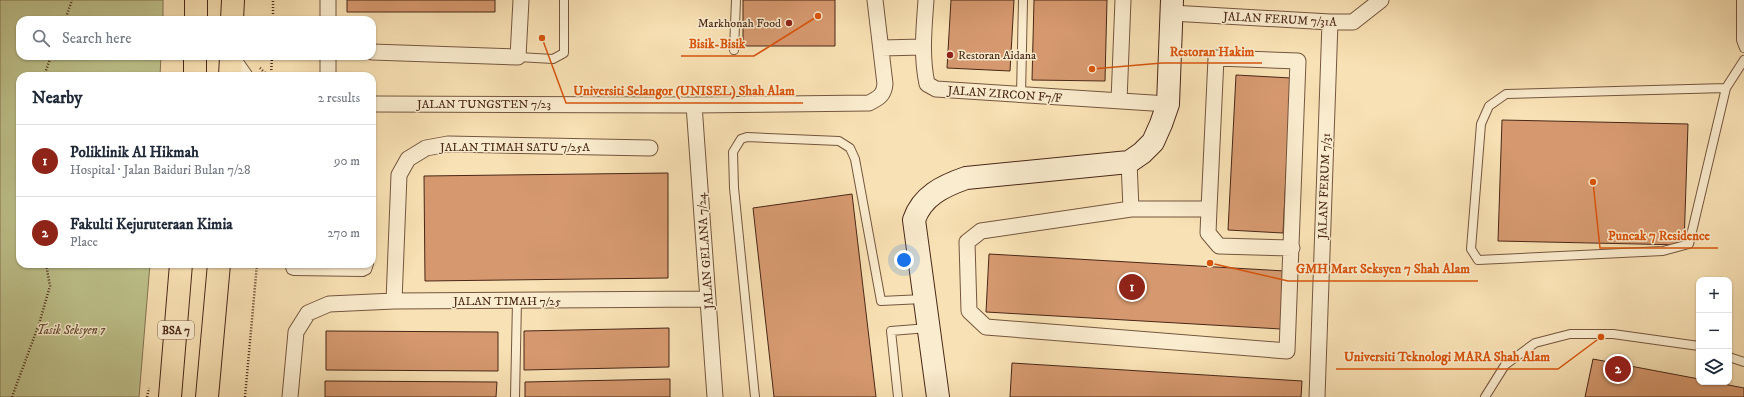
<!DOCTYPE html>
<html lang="en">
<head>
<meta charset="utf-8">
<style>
  :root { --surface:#fff; --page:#f6f6f7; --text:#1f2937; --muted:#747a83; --line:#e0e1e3; --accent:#8f2418 }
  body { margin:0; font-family:"IM FELL DW Pica",serif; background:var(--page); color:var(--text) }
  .controls { position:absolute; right:12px; bottom:12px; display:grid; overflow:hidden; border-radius:8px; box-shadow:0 1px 3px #0004 }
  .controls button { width:36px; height:36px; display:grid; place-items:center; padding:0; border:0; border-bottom:1px solid var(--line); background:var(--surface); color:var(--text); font:20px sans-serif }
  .you { position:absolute; left:904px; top:260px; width:14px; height:14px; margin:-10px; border:3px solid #fff; border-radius:50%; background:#1a73e8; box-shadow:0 0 0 6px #1a73e833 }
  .badge { display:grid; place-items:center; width:26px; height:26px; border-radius:50%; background:var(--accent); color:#fff; font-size:13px; font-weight:700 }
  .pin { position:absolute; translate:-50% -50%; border:2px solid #fff; box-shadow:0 1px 4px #0006 }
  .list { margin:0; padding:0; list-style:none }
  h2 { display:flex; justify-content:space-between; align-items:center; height:52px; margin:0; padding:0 16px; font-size:17px }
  h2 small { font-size:13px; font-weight:400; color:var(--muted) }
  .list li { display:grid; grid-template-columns:26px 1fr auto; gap:12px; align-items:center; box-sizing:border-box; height:72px; padding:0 16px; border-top:1px solid var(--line) }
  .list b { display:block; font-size:15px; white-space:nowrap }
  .list p { margin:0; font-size:13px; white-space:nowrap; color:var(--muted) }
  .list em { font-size:13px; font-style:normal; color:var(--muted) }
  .icon { flex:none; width:22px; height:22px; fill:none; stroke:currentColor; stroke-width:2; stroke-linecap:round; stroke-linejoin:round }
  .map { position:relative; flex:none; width:1744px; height:397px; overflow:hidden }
  .search { position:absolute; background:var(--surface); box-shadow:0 1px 3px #0004; left:16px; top:16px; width:360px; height:44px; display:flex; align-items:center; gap:10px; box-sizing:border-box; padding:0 14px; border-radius:12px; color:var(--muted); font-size:15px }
  .panel { position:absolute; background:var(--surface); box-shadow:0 1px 3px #0004; left:16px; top:72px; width:360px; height:196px; border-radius:12px }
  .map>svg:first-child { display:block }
  .green { fill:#bec28c; stroke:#847452 }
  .building { fill:#d6996f; stroke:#492717 }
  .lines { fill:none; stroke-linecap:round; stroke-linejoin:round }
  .lane-casing { stroke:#75563e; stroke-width:10 }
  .street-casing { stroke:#75563e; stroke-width:17 }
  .secondary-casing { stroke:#492717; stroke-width:24 }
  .primary-casing { stroke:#492717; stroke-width:24 }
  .path { stroke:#492717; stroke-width:2.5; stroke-dasharray:1 2; stroke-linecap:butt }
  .lane { stroke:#faecce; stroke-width:8 }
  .street { stroke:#faecce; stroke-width:15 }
  .secondary { stroke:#faecce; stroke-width:22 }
  .primary { stroke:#f8e1b4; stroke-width:22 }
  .poi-dot { fill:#8f2418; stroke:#faecce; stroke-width:1.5 }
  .labels { text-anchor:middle; stroke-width:3; stroke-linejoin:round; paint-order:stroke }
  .shield { fill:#faecce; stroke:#7e624e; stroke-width:1 }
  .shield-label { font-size:11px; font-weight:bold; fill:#492717 }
  .street-label { font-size:12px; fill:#492717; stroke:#faecce }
  .poi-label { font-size:12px; fill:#492717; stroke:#faecce; text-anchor:end }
  .park-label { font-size:12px; font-style:italic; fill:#664e34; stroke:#faecce }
  .leader { fill:none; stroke:#d8540d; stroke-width:1.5 }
  .callout-dot { fill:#d8540d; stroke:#faecce; stroke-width:1.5 }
  .callout-label { font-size:13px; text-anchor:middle; font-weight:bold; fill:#d8540d; stroke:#faecce; stroke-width:3; stroke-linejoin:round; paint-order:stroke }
</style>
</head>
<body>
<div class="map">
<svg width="1744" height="397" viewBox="0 0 1744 397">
  <rect width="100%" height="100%" fill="#f8e1b4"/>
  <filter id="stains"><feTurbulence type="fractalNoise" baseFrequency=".005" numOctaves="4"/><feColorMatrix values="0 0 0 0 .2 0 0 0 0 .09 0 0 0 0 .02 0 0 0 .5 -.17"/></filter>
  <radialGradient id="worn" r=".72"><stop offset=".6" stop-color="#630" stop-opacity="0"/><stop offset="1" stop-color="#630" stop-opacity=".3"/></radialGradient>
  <path class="green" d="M 0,0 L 163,0 L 163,20 L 20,20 L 20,56 L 161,56 L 160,76 L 20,76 L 20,264 L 150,264 L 139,397 L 0,397 Z"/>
  <path class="building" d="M 347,0 L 495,0 L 495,12 L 347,12 Z
    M 743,0 L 835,0 L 835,46 L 743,46 Z
    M 951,0 L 1014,0 L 1010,71 L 947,68 Z
    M 1034,0 L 1107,0 L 1105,81 L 1032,80 Z
    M 1236,75 L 1291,78 L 1283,233 L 1228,230 Z
    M 1502,120 L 1688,124 L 1684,245 L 1498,241 Z
    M 668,173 L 668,278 L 425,281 L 424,176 Z
    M 852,194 L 876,397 L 774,397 L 753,208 Z
    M 989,254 L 1285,271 L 1281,329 L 986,312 Z
    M 302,264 L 357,264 L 357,265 L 302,266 Z
    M 669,328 L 669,367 L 524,370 L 524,331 Z
    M 326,331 L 498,332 L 498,371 L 326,370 Z
    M 1593,359 L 1699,379 L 1699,382 L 1713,382 L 1744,388 L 1744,397 L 1585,397 Z
    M 1012,363 L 1302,381 L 1301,397 L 1010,397 Z
    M 670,379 L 670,397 L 525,397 L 525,382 Z
    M 325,381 L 497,382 L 496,397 L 325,397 Z"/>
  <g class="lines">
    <defs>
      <path id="lane" d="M 1741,0 L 1741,40 L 1744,48
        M 734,50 L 736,0
        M 518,57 L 553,59 L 564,53 L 564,0
        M 1726,88 L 1506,94 L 1489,106 L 1481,124 L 1471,249 L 1478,260 L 1663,251 L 1689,244 L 1726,88 L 1744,60
        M 1021,95 L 1023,0
        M 289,264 L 291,270 L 294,271 L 363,272 L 367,270 L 369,264
        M 1729,357 L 1744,362
        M 515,397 L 517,301
        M 755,397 L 734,188 L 733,152 L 741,139 L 747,137 L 839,141 L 850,148 L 855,159 L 881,301 L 923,299
        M 898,397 L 891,331 L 928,328
        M 1485,397 L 1505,365 L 1535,343 L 1570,334 L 1613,334 L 1699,346"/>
      <path id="street" d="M 926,0 C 924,28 921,56 927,84 L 936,89 L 1168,104
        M 1171,13 L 1330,22 L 1353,22 L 1381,0
        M 328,20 L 328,0
        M 881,48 L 923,47
        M 372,52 L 518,57 L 521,0
        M 231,56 L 245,76
        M 328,56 L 328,76
        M 1119,101 L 1123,0
        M 372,104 L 694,105 L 869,103 C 879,98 884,95 885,84 L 875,0
        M 694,105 L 715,397
        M 1129,162 L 1131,209
        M 1209,209 L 1131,209 L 981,231 L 967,242 L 969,311 L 986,327 L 1287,351 L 1298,61 L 1216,58 L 1209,209 L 1208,233 L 1219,246 L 1292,248
        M 394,301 L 399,175 L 408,159 L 426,148 L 448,144 L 650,148
        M 290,397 L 296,332 L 308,313 L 329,304 L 394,301 L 708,299
        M 1317,397 L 1330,22"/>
      <path id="secondary" d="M 938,397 L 914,220 C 922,196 943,186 966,178 L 1129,162 L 1142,153 L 1153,142 L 1161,124 L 1168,104 L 1172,0"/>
      <path id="primary" d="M 196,20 L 196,0
        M 232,20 L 233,0
        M 195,76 L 195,56
        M 230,76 L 231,56
        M 170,397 L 181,264
        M 207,397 L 219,264"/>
    </defs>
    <use href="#lane" class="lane-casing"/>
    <use href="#street" class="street-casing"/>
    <use href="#secondary" class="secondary-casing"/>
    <use href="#primary" class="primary-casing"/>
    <path class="path" d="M 65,20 L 72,0
      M 273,20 L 273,0
      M 260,68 L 268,76
      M 44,76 L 51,56
      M 271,76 L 272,56
      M 12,397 L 39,324 L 50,286 L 46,264
      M 147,397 L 149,388
      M 245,397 L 257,264"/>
    <use href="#lane" class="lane"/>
    <use href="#street" class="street"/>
    <use href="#secondary" class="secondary"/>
    <use href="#primary" class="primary"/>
  </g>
  <g class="poi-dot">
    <circle cx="789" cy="23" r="4"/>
    <circle cx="950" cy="55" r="4"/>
  </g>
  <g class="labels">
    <rect class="shield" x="158" y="321" width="36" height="18" rx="3"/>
    <g class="shield-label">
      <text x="176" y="334">BSA 7</text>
    </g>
    <g class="street-label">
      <text transform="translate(1280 19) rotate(3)" y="4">JALAN FERUM 7/31A</text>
      <text transform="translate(1005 94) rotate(4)" y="4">JALAN ZIRCON F7/F</text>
      <text x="484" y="108">JALAN TUNGSTEN 7/23</text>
      <text x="515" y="151">JALAN TIMAH SATU 7/25A</text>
      <text transform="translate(1324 186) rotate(-88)" y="4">JALAN FERUM 7/31</text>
      <text transform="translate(705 251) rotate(-94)" y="4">JALAN GELANA 7/24</text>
      <text x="507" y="305">JALAN TIMAH 7/25</text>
    </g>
    <g class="poi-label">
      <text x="781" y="27">Markhonah Food</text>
      <text x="958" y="59" text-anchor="start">Restoran Aidana</text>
    </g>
    <g class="park-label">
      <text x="71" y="334">Tasik Seksyen 7</text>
    </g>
  </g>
  <path class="leader" d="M818 16L754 56H681M1092 69L1162 63H1262M542 38L566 103H803M1593 182L1600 248H1718M1210 263L1288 281H1478M1601 337L1558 369H1336"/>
  <g class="callout-dot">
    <circle cx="818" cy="16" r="4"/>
    <circle cx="1092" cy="69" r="4"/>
    <circle cx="542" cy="38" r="4"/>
    <circle cx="1593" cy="182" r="4"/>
    <circle cx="1210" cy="263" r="4"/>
    <circle cx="1601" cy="337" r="4"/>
  </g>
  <g class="callout-label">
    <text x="717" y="48">Bisik-Bisik</text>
    <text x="1212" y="56">Restoran Hakim</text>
    <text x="684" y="95">Universiti Selangor (UNISEL) Shah Alam</text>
    <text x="1659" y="240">Puncak 7 Residence</text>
    <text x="1383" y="273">GMH Mart Seksyen 7 Shah Alam</text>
    <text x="1447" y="361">Universiti Teknologi MARA Shah Alam</text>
  </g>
  <rect width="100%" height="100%" filter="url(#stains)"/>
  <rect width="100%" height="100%" fill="url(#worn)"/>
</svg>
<div class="controls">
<button>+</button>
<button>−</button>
<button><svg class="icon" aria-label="layers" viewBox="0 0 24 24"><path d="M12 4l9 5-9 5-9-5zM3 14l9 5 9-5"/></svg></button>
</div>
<div class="you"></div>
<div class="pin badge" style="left:1132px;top:287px">1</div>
<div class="pin badge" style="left:1618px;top:369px">2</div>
<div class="search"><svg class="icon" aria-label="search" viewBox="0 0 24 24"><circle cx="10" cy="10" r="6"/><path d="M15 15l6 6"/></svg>Search here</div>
<section class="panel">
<h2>Nearby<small>2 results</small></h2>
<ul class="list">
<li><span class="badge">1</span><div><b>Poliklinik Al Hikmah</b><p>Hospital · Jalan Baiduri Bulan 7/28</p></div><em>90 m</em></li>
<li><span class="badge">2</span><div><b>Fakulti Kejuruteraan Kimia</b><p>Place</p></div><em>270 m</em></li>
</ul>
</section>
</div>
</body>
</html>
